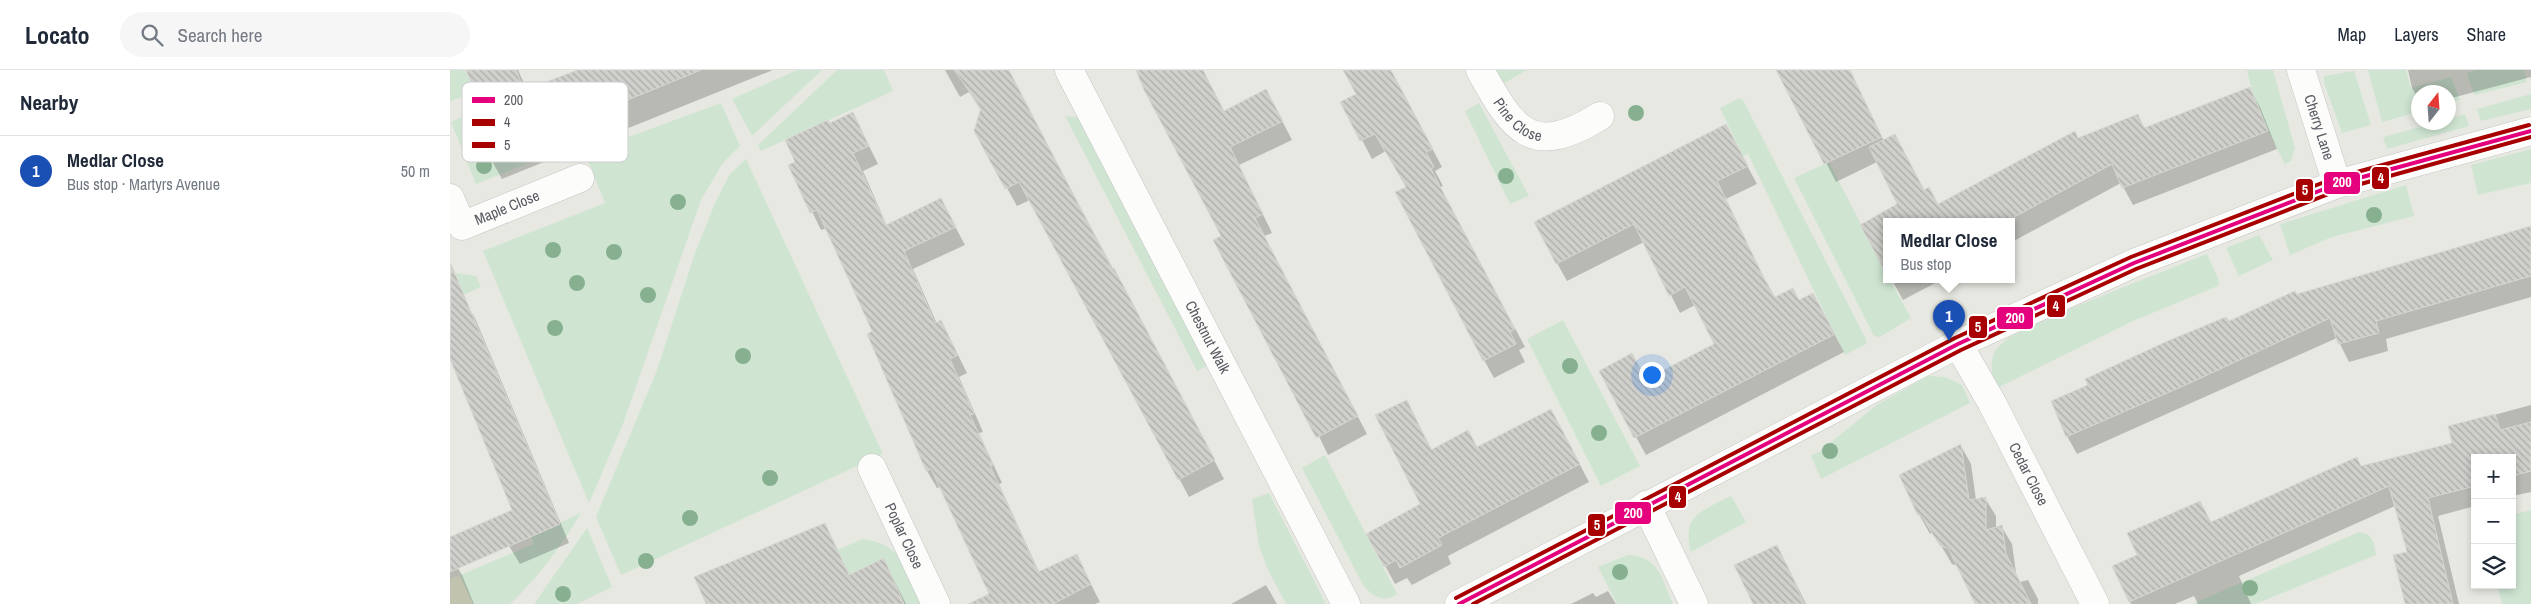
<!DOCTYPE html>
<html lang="en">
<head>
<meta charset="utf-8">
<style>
  :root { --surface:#fff; --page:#f6f6f7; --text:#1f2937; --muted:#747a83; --line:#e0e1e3; --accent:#b45309 }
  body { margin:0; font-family:"Archivo Narrow",sans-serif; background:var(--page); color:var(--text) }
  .controls { position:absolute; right:15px; bottom:15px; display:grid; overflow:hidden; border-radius:0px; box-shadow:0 2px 8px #0003 }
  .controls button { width:45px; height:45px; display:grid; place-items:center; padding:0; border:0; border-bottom:1px solid var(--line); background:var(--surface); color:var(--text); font:25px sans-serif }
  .compass { position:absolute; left:1961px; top:15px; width:45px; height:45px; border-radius:50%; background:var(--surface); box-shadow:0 2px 8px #0003; rotate:17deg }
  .you { position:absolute; left:1201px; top:304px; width:18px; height:18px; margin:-12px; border:4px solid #fff; border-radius:50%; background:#1a73e8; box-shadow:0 0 0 8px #1a73e833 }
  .badge { display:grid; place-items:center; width:32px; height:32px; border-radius:50%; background:var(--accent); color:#fff; font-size:16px; font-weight:700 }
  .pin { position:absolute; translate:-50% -41px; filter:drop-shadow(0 1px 2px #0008) }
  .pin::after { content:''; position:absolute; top:26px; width:18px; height:15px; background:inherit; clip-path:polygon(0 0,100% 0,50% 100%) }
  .popup { position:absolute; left:1433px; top:148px; width:132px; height:65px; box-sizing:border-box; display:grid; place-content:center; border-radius:0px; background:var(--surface); filter:drop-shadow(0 1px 4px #0005); font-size:16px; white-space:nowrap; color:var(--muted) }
  .popup b { font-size:19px; color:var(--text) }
  .popup::after { content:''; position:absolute; left:50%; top:100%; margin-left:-10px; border:10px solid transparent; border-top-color:var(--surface) }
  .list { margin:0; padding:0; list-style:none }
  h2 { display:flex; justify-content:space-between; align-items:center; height:65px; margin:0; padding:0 20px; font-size:21px }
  h2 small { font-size:16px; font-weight:400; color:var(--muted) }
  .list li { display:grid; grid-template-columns:32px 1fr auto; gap:15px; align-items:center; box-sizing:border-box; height:70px; padding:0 20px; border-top:1px solid var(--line) }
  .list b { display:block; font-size:19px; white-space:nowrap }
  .list p { margin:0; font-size:16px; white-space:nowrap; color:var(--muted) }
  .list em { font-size:16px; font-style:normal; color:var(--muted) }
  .icon { flex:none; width:28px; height:28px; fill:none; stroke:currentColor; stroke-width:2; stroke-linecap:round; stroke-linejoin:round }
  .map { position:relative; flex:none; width:2081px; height:534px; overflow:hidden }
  header { display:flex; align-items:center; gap:30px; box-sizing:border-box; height:70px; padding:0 25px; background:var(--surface); border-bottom:1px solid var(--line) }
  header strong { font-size:24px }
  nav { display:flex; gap:28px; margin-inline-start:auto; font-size:18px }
  .search { width:350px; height:45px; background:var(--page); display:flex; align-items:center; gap:12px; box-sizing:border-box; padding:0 18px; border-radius:28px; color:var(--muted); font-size:19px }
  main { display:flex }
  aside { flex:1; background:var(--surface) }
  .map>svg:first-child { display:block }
  .commercial { fill:#f3f4da }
  .green { fill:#cfe5d2 }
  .shadow { fill:#0003 }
  .building { fill:url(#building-back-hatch); stroke:#d8d8d2 }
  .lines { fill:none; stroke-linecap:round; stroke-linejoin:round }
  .minor-casing { stroke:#c4c4c4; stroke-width:29 }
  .minor { stroke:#fcfcfb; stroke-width:28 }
  .bus-1-casing { stroke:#fff; stroke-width:8 }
  .bus-2-casing { stroke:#fff; stroke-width:8 }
  .bus-3-casing { stroke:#fff; stroke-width:8 }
  .bus-1 { stroke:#e5007d; stroke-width:4 }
  .bus-2 { stroke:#a80000; stroke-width:4 }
  .bus-3 { stroke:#a80000; stroke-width:4 }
  .tree { fill:#86b090 }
  .labels { text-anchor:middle; stroke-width:5; stroke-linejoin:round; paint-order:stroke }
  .street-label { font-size:15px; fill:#585a61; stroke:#fff }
  .key { fill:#fff; stroke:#cdced0; stroke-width:1 }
  .key-label { font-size:14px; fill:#585a61 }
  .line-badge { stroke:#fff; stroke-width:2 }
  .badge-label { font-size:14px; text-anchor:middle; font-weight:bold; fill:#fff }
</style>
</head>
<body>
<header>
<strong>Locato</strong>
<div class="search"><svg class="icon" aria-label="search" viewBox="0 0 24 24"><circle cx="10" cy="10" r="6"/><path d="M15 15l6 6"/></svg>Search here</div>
<nav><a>Map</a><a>Layers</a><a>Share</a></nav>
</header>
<main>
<aside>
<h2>Nearby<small></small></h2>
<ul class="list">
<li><span class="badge" style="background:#1a4fb4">1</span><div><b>Medlar Close</b><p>Bus stop · Martyrs Avenue</p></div><em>50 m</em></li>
</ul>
</aside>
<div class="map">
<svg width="2081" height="534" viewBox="0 0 2081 534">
  <defs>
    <pattern id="building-back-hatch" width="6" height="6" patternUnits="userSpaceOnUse" patternTransform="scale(1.25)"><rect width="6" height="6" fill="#cfcfcb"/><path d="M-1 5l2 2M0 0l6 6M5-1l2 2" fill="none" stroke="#ababa8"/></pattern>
  </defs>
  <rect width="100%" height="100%" fill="#e8e8e2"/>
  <path class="commercial" d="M 10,505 L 23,534 L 0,534 L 0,509 Z"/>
  <path class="green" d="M 0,0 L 15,0 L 25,23 L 0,31 Z
    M 347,0 L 372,0 L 302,66 L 282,29 Z
    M 387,0 L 434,0 L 443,21 L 311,81 L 308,75 Z
    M 1045,0 L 1077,0 L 1053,14 Z
    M 1797,0 L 1823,0 L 1845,78 L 1841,91 L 1835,94 C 1819,64 1803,33 1797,0 Z
    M 1918,0 L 1956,0 L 1961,18 L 2001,7 L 2010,30 L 1999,33 L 1998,22 L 1968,22 L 1968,42 L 1932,52 Z
    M 2027,0 L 2074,0 L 2077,12 L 2024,25 L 2017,3 Z
    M 1904,1 L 1921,55 L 1892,63 L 1874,13 L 1874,6 Z
    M 2081,24 L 2081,39 L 2031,51 L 2027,39 Z
    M 1289,28 L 1293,30 L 1416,269 L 1416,274 L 1395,285 L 1298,84 L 1293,86 L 1270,38 Z
    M 271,33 L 290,76 L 273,93 L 251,130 L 173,354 L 139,433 L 33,181 L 155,133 L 135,83 Z
    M 1029,33 L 1079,126 L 1060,134 L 1015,41 Z
    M 151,42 L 159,61 L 26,114 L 1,52 L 20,43 L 38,87 Z
    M 2015,44 L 2019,56 L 1937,79 L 1933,67 L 1985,53 L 1998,52 L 1999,49 Z
    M 615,46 L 629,47 L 757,296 L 747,301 Z
    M 2081,79 L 2081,113 L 2028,125 L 2021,95 Z
    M 296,89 L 433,384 L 171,505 L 146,447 L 207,300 L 245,183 L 265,133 L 280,104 Z
    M 1379,92 L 1436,203 L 1436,210 L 1440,210 L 1461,248 L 1430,267 L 1424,266 L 1344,108 Z
    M 1956,115 L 1964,146 L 1882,167 L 1840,185 L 1830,154 Z
    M 1809,165 L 1823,190 L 1789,206 L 1776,178 Z
    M 1757,184 L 1769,211 L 1768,216 L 1683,251 L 1547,318 C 1541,305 1538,286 1550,275 C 1560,264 1586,254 1600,248 C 1652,225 1704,205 1757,184 Z
    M 4,203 L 26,206 L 31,217 L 0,231 L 0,205 Z
    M 1113,250 L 1190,396 L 1151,416 L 1077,269 Z
    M 1478,306 L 1495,307 L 1512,315 L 1520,333 L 1371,409 L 1361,386 L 1370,381 L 1428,334 Z
    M 875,385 L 947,524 C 934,534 922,526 913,515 L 852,398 Z
    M 819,423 L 876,534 L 836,534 L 818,500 L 809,476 L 802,429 Z
    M 1281,426 L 1296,452 L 1241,482 C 1231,445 1252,441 1281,426 Z
    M 2081,440 L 2081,534 L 2052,534 L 2047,515 L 2062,515 L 2062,445 Z
    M 131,443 C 111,476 89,507 60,534 L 23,534 L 10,505 L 84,474 L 81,466 Z
    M 137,458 L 162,517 L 127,534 L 84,534 Z
    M 1909,462 C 1923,464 1924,472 1926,485 L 1805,534 L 1742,534 Z
    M 413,469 C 454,475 457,500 472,534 L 454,534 L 434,488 L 399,505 L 387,480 Z
    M 1178,485 C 1209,486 1212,509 1223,534 L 1167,534 L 1148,497 Z"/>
  <path class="shadow" d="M 17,0 L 68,0 L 77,20 L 127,0 L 323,0 L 52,109 L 39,86 L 33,39 Z
    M 495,0 L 558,0 L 774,409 L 739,427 L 580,130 L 567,136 L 525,61 L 531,40 L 519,22 L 510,27 Z
    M 687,0 L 753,0 L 774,42 L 826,39 L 842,70 L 789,95 L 822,163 L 814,166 L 917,364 L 878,385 L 773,167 Z
    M 894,0 L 941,0 L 992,97 L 985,101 L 993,116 L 990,117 L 1075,277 L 1069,280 L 1075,292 L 1044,308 L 1034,290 L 958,118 L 936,81 L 922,89 L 892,32 L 907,25 Z
    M 1329,0 L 1397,0 L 1434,71 L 1455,84 L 1475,121 L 1488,135 L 1628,69 L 1688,46 L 1695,59 L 1800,19 L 1810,37 L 1827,79 L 1683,135 L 1671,113 L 1562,172 L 1562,152 L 1436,152 L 1436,200 L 1411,155 L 1449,135 L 1427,92 L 1386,112 Z
    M 1958,0 L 2081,0 L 2081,7 L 1998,29 L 1998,22 L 1968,22 L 1968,28 L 1962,18 Z
    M 403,44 L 428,94 L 413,101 L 437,156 L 491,130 L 515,175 L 463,199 L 487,254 L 491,251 L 517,303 L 509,307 L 533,362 L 529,363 L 552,413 L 549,414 L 589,502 L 626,485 L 650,532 L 645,534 L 547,534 L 491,417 L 487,418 L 477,401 L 418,265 L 424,262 L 377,158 L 371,160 L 340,96 L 346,92 L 380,55 Z
    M 1285,73 L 1307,114 L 1276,129 L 1322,224 L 1325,229 L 1349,231 L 1363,224 L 1394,282 L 1196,385 L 1150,302 L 1196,311 L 1266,275 L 1245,235 L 1230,243 L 1194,172 L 1117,211 L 1107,193 Z
    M 2081,158 L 2081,227 L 1936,269 L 1938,281 L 1899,292 L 1887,268 L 1627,384 L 1617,366 L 1778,253 L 1846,225 Z
    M 1442,210 L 1491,210 L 1453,230 Z
    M 14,230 L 25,248 L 119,473 L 70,494 L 59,476 L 64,441 L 0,288 L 0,235 Z
    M 957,332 L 982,380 L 1027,378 L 1111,358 L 1139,412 L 998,486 L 1001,494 L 962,515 L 957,508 L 945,514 L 918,464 L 972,435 Z
    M 2081,335 L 2081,422 L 2062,426 L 2062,388 L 2025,388 L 2025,436 L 1988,446 L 2009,534 L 1956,534 L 1958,483 L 1945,436 L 1789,506 L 1801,534 L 1748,534 L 1744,526 L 1725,534 L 1681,534 L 1664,497 L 1762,453 L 1911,397 L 2004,373 L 1999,357 Z
    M 1511,376 L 1521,394 L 1526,430 L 1535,428 L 1546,446 L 1546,458 L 1551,456 L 1562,474 L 1566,503 L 1570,512 L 1578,510 L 1588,529 L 1588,534 L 1527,534 L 1508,496 L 1502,494 L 1483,462 L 1480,464 L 1470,446 L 1451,406 Z
    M 374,455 L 400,506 L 434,490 L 456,534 L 257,534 Z
    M 1327,476 L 1337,495 L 1356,534 L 1304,534 Z
    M 0,485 L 12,505 L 24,534 L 0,534 Z
    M 816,515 L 827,534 L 781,534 Z
    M 1158,521 L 1166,534 L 1121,534 L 1143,523 L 1146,527 Z"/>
  <path class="building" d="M 16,0 L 66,0 L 74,20 L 128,0 L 251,0 L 38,87 L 20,43 L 31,38 Z
    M 504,0 L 559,0 L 662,199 L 664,198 L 765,390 L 728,410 L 569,112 L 555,119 L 524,61 L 531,38 Z
    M 686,0 L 753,0 L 774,41 L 816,19 L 833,51 L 780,77 L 813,144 L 805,148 L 908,346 L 866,368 L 763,170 L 771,166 L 694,20 Z
    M 893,0 L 941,0 L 983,79 L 976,82 L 984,97 L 981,99 L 1065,259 L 1060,262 L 1066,274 L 1033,291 L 945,122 L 956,117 L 925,64 L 910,71 L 890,32 L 906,24 Z
    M 1326,0 L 1400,0 L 1432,67 L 1374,94 Z
    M 1800,17 L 1818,61 L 1672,118 L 1662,94 L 1555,152 L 1436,152 L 1436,203 L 1410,155 L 1447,134 L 1419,77 L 1445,64 L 1474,120 L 1479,117 L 1488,134 L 1625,61 L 1628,68 L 1688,44 L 1694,58 Z
    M 403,42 L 419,76 L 403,83 L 436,155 L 491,128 L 506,157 L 454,181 L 485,253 L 491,250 L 508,285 L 500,289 L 524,344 L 520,345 L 543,395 L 540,396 L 588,502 L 627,484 L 641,514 L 603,534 L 518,534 L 539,524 L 481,399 L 476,401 L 417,264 L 422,261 L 367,140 L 360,143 L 338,95 L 345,92 L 335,70 L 378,50 L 380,53 Z
    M 1276,54 L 1298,96 L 1267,111 L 1314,208 L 1325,227 L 1343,218 L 1349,230 L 1363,223 L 1385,264 L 1184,368 L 1149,301 L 1182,283 L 1196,309 L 1264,274 L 1235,217 L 1219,226 L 1184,154 L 1106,194 L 1084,152 Z
    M 2081,156 L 2081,206 L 1926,251 L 1929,263 L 1888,274 L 1880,248 L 1740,313 L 1616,367 L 1601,331 L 1638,315 L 1635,309 L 1720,270 L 1776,247 L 1779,251 L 1845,221 L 1847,224 Z
    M 1,194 L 110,454 L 0,502 L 0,467 L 62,440 L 0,289 Z
    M 957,330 L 981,380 L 1018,360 L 1027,377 L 1101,339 L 1130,394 L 988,468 L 992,475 L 950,498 L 946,490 L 934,497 L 916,464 L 970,434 L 925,345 Z
    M 2045,344 L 2050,360 L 2081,352 L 2081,401 L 2062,406 L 2062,388 L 2025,388 L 2025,416 L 1978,428 L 2003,534 L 1955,534 L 1943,485 L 1957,482 L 1939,416 L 1679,532 L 1662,496 L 1687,485 L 1677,463 L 1750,431 L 1761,452 L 1907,387 L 1911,396 L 2002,373 L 1998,356 Z
    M 1511,374 L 1519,430 L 1536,427 L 1536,460 L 1552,455 L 1556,484 L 1581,534 L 1525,534 L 1498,478 L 1490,476 L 1471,445 L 1468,446 L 1449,405 Z
    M 375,453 L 399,505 L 434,488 L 454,534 L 256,534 L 244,507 Z
    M 1327,475 L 1343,508 L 1354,534 L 1303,534 L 1284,495 Z"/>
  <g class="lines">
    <defs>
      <g id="minor">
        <path id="s1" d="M 619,0 L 896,534"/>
        <path id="s2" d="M 1030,0 C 1063,60 1081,89 1150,46"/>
        <path id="s3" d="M 1851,0 L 1887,114"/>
        <path id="s4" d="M 0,128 L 12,156 L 130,108"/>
        <path id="s5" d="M 1508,274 L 1542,333 L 1645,534"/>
        <path id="s6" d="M 422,398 L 486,534"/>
        <path d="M 1196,435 L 1244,534"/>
        <path d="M 1009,534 L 1508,274 L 1684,193 L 1887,114 L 2081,61"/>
      </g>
    </defs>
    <use href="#minor" class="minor-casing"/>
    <use href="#minor" class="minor"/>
    <defs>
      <path id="bus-1" d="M 1009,534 L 1508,274 L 1684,193 L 1887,114 L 2081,61"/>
      <path id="bus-2" d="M 1023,534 L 1511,280 L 1686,199 L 1889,120 L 2081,67"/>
      <path id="bus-3" d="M 1006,528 L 1505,268 L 1681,187 L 1885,108 L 2079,55"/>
    </defs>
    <use href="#bus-1" class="bus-1-casing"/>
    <use href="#bus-2" class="bus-2-casing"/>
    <use href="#bus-3" class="bus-3-casing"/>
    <use href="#bus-1" class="bus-1"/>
    <use href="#bus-2" class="bus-2"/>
    <use href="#bus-3" class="bus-3"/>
  </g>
  <g class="tree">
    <circle cx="1186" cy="43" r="8"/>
    <circle cx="34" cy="96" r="8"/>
    <circle cx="1056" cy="106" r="8"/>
    <circle cx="228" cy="132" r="8"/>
    <circle cx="1924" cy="145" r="8"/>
    <circle cx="103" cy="180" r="8"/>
    <circle cx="164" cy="182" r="8"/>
    <circle cx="127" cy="213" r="8"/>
    <circle cx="198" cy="225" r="8"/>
    <circle cx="105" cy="258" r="8"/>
    <circle cx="293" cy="286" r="8"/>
    <circle cx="1120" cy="296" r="8"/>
    <circle cx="1149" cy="363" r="8"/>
    <circle cx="1380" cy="381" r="8"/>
    <circle cx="320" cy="408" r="8"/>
    <circle cx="240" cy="448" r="8"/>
    <circle cx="196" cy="491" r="8"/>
    <circle cx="1170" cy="502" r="8"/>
    <circle cx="1800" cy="518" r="8"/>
    <circle cx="113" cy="524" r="8"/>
  </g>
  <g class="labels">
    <g class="street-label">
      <text dy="5" stroke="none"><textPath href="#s2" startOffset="64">Pine Close</textPath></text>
      <text dy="5" stroke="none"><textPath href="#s3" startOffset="60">Cherry Lane</textPath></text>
      <text dy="5" stroke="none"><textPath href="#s4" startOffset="79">Maple Close</textPath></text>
      <text dy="5" stroke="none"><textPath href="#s1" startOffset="301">Chestnut Walk</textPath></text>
      <text dy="5" stroke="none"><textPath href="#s5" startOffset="148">Cedar Close</textPath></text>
      <text dy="5" stroke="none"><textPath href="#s6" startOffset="75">Poplar Close</textPath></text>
    </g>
  </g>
  <rect x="12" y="12" width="166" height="80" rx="8" class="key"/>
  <rect x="22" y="27" width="23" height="6" fill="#e5007d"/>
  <rect x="22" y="49" width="23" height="7" fill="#a80000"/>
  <rect x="22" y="72" width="23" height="6" fill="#a80000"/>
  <g class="key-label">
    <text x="54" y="35">200</text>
    <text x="54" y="57">4</text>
    <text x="54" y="80">5</text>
  </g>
  <g class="line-badge">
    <rect x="1921" y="96" width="19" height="24" rx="5" fill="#a80000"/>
    <rect x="1873" y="101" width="38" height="24" rx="5" fill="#e5007d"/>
    <rect x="1845" y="108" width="19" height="24" rx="5" fill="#a80000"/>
    <rect x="1596" y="224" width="20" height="24" rx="5" fill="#a80000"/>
    <rect x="1546" y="236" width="38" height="24" rx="5" fill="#e5007d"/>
    <rect x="1518" y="245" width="20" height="24" rx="5" fill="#a80000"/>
    <rect x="1218" y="415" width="19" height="24" rx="5" fill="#a80000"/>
    <rect x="1164" y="431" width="38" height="24" rx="5" fill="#e5007d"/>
    <rect x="1137" y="443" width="19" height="24" rx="5" fill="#a80000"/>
  </g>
  <g class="badge-label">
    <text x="1931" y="113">4</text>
    <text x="1892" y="117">200</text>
    <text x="1855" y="125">5</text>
    <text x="1606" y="241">4</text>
    <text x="1565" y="253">200</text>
    <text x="1528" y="262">5</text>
    <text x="1228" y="432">4</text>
    <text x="1183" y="448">200</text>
    <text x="1147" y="460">5</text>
  </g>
</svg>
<div class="controls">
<button>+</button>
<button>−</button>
<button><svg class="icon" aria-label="layers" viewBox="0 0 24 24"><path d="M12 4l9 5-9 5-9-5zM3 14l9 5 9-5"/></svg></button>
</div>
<svg class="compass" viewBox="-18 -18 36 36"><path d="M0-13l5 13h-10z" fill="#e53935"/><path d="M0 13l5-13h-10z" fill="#747a83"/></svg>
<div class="you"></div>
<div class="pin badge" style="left:1499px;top:271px;background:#1a4fb4">1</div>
<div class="popup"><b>Medlar Close</b>Bus stop</div>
</div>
</main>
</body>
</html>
